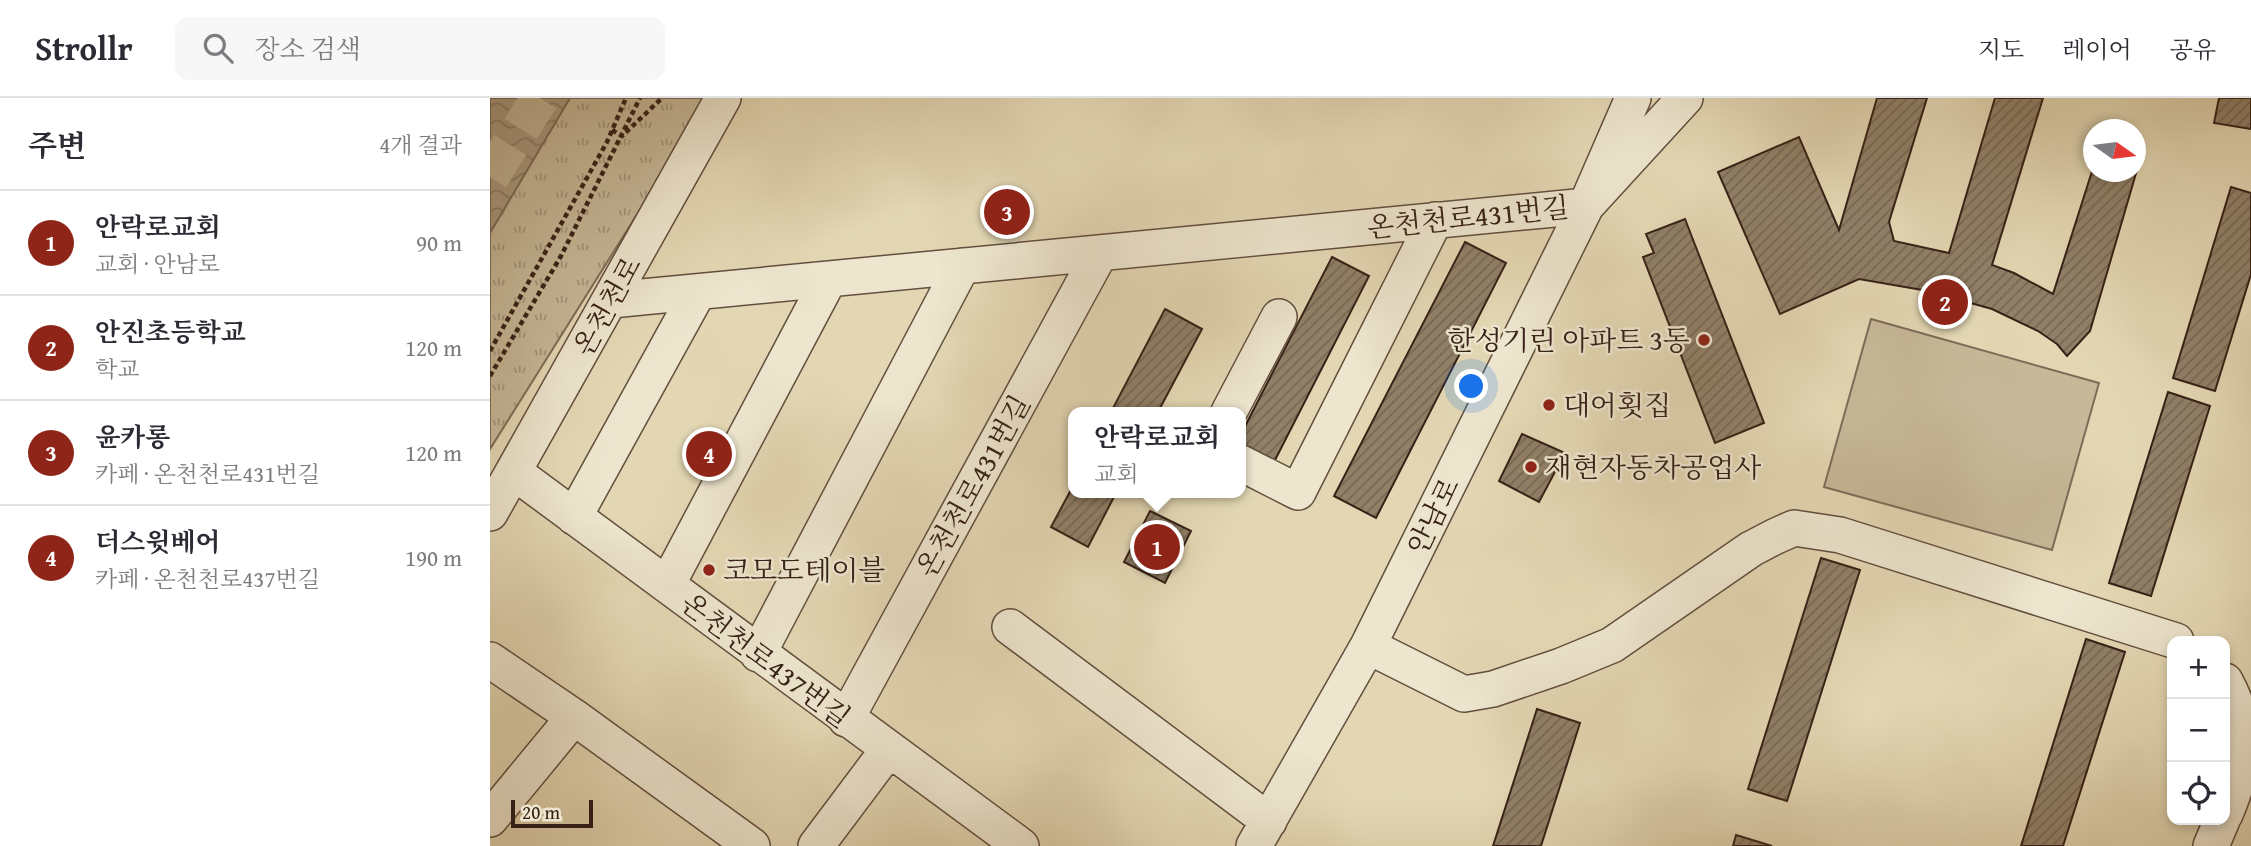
<!DOCTYPE html>
<html lang="ko">
<head>
<meta charset="utf-8">
<style>
  :root { --surface:#fff; --page:#f7f7f7; --text:#2b2b33; --muted:#7c7c81; --line:#e1e1e2; --accent:#8f2418 }
  body { margin:0; font-family:"Gentium Book Plus","Noto Serif KR",serif; background:var(--page); color:var(--text) }
  .controls { position:absolute; right:21px; bottom:21px; display:grid; overflow:hidden; border-radius:14px; box-shadow:0 4px 10px #0003 }
  .controls button { width:63px; height:63px; display:grid; place-items:center; padding:0; border:0; border-bottom:2px solid var(--line); background:var(--surface); color:var(--text); font:35px sans-serif }
  .compass { position:absolute; left:1593px; top:21px; width:63px; height:63px; border-radius:50%; background:var(--surface); box-shadow:0 4px 10px #0003; rotate:104deg }
  .scale { position:absolute; left:21px; bottom:18px; width:82px; box-sizing:border-box; padding-left:7px; border:4px solid #372117; border-top:0; font-size:19px; line-height:24px; white-space:nowrap; color:#372117; -webkit-text-stroke:5px #ede5ce; paint-order:stroke }
  .you { position:absolute; left:982px; top:289px; width:24px; height:24px; margin:-18px; border:5px solid #fff; border-radius:50%; background:#1a73e8; box-shadow:0 0 0 10px #1a73e833 }
  .badge { display:grid; place-items:center; width:46px; height:46px; border-radius:50%; background:var(--accent); color:#fff; font-size:23px; font-weight:700 }
  .pin { position:absolute; translate:-50% -50%; border:4px solid #fff; box-shadow:0 2px 7px #0006 }
  .popup { position:absolute; left:578px; top:309px; width:178px; height:91px; box-sizing:border-box; display:grid; place-content:center; border-radius:14px; background:var(--surface); filter:drop-shadow(0 2px 5px #0005); font-size:23px; white-space:nowrap; color:var(--muted) }
  .popup b { font-size:26px; color:var(--text) }
  .popup::after { content:''; position:absolute; left:50%; top:100%; margin-left:-14px; border:14px solid transparent; border-top-color:var(--surface) }
  .list { margin:0; padding:0; list-style:none }
  h2 { display:flex; justify-content:space-between; align-items:center; height:91px; margin:0; padding:0 28px; font-size:30px }
  h2 small { font-size:23px; font-weight:400; color:var(--muted) }
  .list li { display:grid; grid-template-columns:46px 1fr auto; gap:21px; align-items:center; box-sizing:border-box; height:105px; padding:0 28px; border-top:2px solid var(--line) }
  .list b { display:block; font-size:26px; white-space:nowrap }
  .list p { margin:0; font-size:23px; white-space:nowrap; color:var(--muted) }
  .list em { font-size:23px; font-style:normal; color:var(--muted) }
  .icon { flex:none; width:38px; height:38px; fill:none; stroke:currentColor; stroke-width:2; stroke-linecap:round; stroke-linejoin:round }
  .map { position:relative; flex:none; width:1761px; height:748px; overflow:hidden }
  header { display:flex; align-items:center; gap:42px; box-sizing:border-box; height:98px; padding:0 35px; background:var(--surface); border-bottom:2px solid var(--line) }
  header strong { font-size:33px }
  nav { display:flex; gap:38px; margin-inline-start:auto; font-size:24px }
  .search { width:490px; height:63px; background:var(--page); display:flex; align-items:center; gap:18px; box-sizing:border-box; padding:0 24px; border-radius:14px; color:var(--muted); font-size:26px }
  main { display:flex }
  aside { flex:1; background:var(--surface) }
  .map>svg:first-child { display:block }
  .grass { fill:url(#grass-tufts); stroke:#7e6c58; stroke-width:2 }
  .pitch { fill:#c6b898; stroke:#7e6c58; stroke-width:2 }
  .water { fill:url(#water-waves); stroke:#7b6955; stroke-width:2 }
  .building { fill:url(#building-hatch); stroke:#372117; stroke-width:2 }
  .lines { fill:none; stroke-linecap:round; stroke-linejoin:round }
  .highway-tunnel { stroke:#c1b394; stroke-width:38; stroke-dasharray:38 19; stroke-linecap:butt }
  .minor-casing { stroke:#624e3e; stroke-width:38 }
  .path { stroke:#372117; stroke-width:4.5; stroke-dasharray:5 3.5; stroke-linecap:butt }
  .minor { stroke:#ede5ce; stroke-width:35 }
  .poi-dot { fill:#8f2418; stroke:#ede5ce; stroke-width:2.5 }
  .labels { text-anchor:middle; stroke-width:5; stroke-linejoin:round; paint-order:stroke }
  .street-label { font-size:28px; fill:#372117; stroke:#ede5ce }
  .poi-label { font-size:28px; fill:#372117; stroke:#ede5ce; text-anchor:start }
</style>
</head>
<body>
<header>
<strong>Strollr</strong>
<div class="search"><svg class="icon" aria-label="search" viewBox="0 0 24 24"><circle cx="10" cy="10" r="6"/><path d="M15 15l6 6"/></svg>장소 검색</div>
<nav><a>지도</a><a>레이어</a><a>공유</a></nav>
</header>
<main>
<aside>
<h2>주변<small>4개 결과</small></h2>
<ul class="list">
<li><span class="badge">1</span><div><b>안락로교회</b><p>교회 · 안남로</p></div><em>90 m</em></li>
<li><span class="badge">2</span><div><b>안진초등학교</b><p>학교</p></div><em>120 m</em></li>
<li><span class="badge">3</span><div><b>윤카롱</b><p>카페 · 온천천로431번길</p></div><em>120 m</em></li>
<li><span class="badge">4</span><div><b>더스윗베어</b><p>카페 · 온천천로437번길</p></div><em>190 m</em></li>
</ul>
</aside>
<div class="map">
<svg width="1761" height="748" viewBox="0 0 1761 748">
  <defs>
    <pattern id="grass-tufts" width="24" height="20" patternUnits="userSpaceOnUse" patternTransform="scale(1.75)"><rect width="24" height="20" fill="#c6b898"/><path d="M3 7l-1-3M5 7V3M7 7l1-3M15 17l-1-3M17 17v-4M19 17l1-3" fill="none" stroke="#a2957b"/></pattern>
    <pattern id="water-waves" width="16" height="10" patternUnits="userSpaceOnUse" patternTransform="scale(1.75)"><rect width="16" height="10" fill="#a9997e"/><path d="M0 5q4-4 8 0t8 0" fill="none" stroke="#8a7c66"/></pattern>
    <pattern id="building-hatch" width="6" height="6" patternUnits="userSpaceOnUse" patternTransform="scale(1.75)"><rect width="6" height="6" fill="#908068"/><path d="M-1 1l2-2M0 6l6-6M5 7l2-2" fill="none" stroke="#766855"/></pattern>
  </defs>
  <rect width="100%" height="100%" fill="#e3d7b3"/>
  <filter id="stains"><feTurbulence type="fractalNoise" baseFrequency=".00286" numOctaves="4"/><feColorMatrix values="0 0 0 0 .2 0 0 0 0 .09 0 0 0 0 .02 0 0 0 .5 -.17"/></filter>
  <radialGradient id="worn" r=".72"><stop offset=".6" stop-color="#630" stop-opacity="0"/><stop offset="1" stop-color="#630" stop-opacity=".3"/></radialGradient>
  <path class="grass" d="M 0,0 L 220,0 L 0,351 Z"/>
  <path class="pitch" d="M 1381,221 L 1609,285 L 1562,452 L 1334,389 Z"/>
  <path class="water" d="M 0,0 L 80,0 L 0,135 Z"/>
  <path class="building" d="M 1387,0 L 1437,0 L 1399,124 L 1404,143 L 1459,155 L 1505,0 L 1553,0 L 1502,167 L 1524,175 L 1563,196 L 1604,67 L 1604,74 L 1646,74 L 1646,63 L 1649,65 L 1600,233 L 1577,258 L 1567,246 L 1548,233 L 1502,211 L 1438,193 L 1369,181 L 1290,216 L 1228,74 L 1309,39 L 1349,132 Z
    M 1729,0 L 1761,0 L 1761,31 L 1724,25 Z
    M 1741,89 L 1761,95 L 1761,176 L 1725,293 L 1683,280 Z
    M 1195,121 L 1274,325 L 1225,345 L 1153,159 L 1164,155 L 1156,136 Z
    M 975,144 L 1016,165 L 886,420 L 844,398 Z
    M 842,159 L 879,178 L 782,368 L 751,353 L 751,336 Z
    M 675,211 L 712,231 L 668,314 L 621,314 Z
    M 1678,294 L 1720,308 L 1661,498 L 1619,485 Z
    M 1032,336 L 1075,355 L 1049,404 L 1009,383 Z
    M 583,388 L 583,395 L 626,395 L 598,449 L 561,429 Z
    M 660,413 L 701,433 L 675,485 L 634,464 Z
    M 1331,460 L 1370,472 L 1297,703 L 1258,691 Z
    M 1596,541 L 1635,554 L 1573,748 L 1531,748 Z
    M 1047,611 L 1090,625 L 1051,748 L 1003,748 Z
    M 1246,737 L 1282,748 L 1243,748 Z"/>
  <g class="lines">
    <path class="highway-tunnel" d="M 0,79 L 50,0"/>
    <defs>
      <path id="minor" d="M 121,202 L 1096,108 L 1195,0
        M 739,314 L 789,219
        M 751,365 L 808,394 L 945,122
        M 24,374 L 531,748
        M 0,415 L 233,0
        M 84,419 L 208,194
        M 177,487 L 339,181
        M 520,529 L 779,723
        M 878,548 L 974,596 L 1003,591 L 1071,568 L 1122,547 L 1261,451 L 1284,439 L 1304,430 L 1350,437 L 1686,543
        M 268,556 L 472,168
        M 0,562 L 84,619 L 262,748
        M 1735,583 C 1761,630 1756,667 1735,716
        M 356,621 L 610,155
        M 0,721 L 84,619
        M 326,748 L 398,652
        M 764,748 L 878,548 L 1096,108 L 1143,0
        M 1721,748 L 1732,722"/>
    </defs>
    <use href="#minor" class="minor-casing"/>
    <path class="path" d="M 122,32 L 132,38 L 172,0
      M 0,253 L 117,44 L 136,0
      M 0,278 L 71,158 L 150,0"/>
    <use href="#minor" class="minor"/>
  </g>
  <g class="poi-dot">
    <circle cx="1214" cy="242" r="7"/>
    <circle cx="1059" cy="307" r="7"/>
    <circle cx="1041" cy="369" r="7"/>
    <circle cx="219" cy="472" r="7"/>
  </g>
  <g class="labels">
    <g class="street-label">
      <text transform="translate(978 119) rotate(-6)" y="10">온천천로431번길</text>
      <text transform="translate(117 208) rotate(-61)" y="10">온천천로</text>
      <text transform="translate(483 388) rotate(-61)" y="10">온천천로431번길</text>
      <text transform="translate(943 418) rotate(-64)" y="10">안남로</text>
      <text transform="translate(276 562) rotate(37)" y="10">온천천로437번길</text>
    </g>
    <g class="poi-label">
      <text x="1200" y="252" text-anchor="end">한성기린 아파트 3동</text>
      <text x="1073" y="317">대어횟집</text>
      <text x="1055" y="379">재현자동차공업사</text>
      <text x="233" y="482">코모도테이블</text>
    </g>
  </g>
  <rect width="100%" height="100%" filter="url(#stains)"/>
  <rect width="100%" height="100%" fill="url(#worn)"/>
</svg>
<div class="controls">
<button>+</button>
<button>−</button>
<button><svg class="icon" aria-label="locate" viewBox="0 0 24 24"><circle cx="12" cy="12" r="6"/><path d="M12 2v4M12 18v4M2 12h4M18 12h4"/></svg></button>
</div>
<svg class="compass" viewBox="-18 -18 36 36"><path d="M0-13l5 13h-10z" fill="#e53935"/><path d="M0 13l5-13h-10z" fill="#7c7c81"/></svg>
<div class="scale">20 m</div>
<div class="you"></div>
<div class="pin badge" style="left:667px;top:449px">1</div>
<div class="popup"><b>안락로교회</b>교회</div>
<div class="pin badge" style="left:1455px;top:204px">2</div>
<div class="pin badge" style="left:517px;top:114px">3</div>
<div class="pin badge" style="left:219px;top:356px">4</div>
</div>
</main>
</body>
</html>
